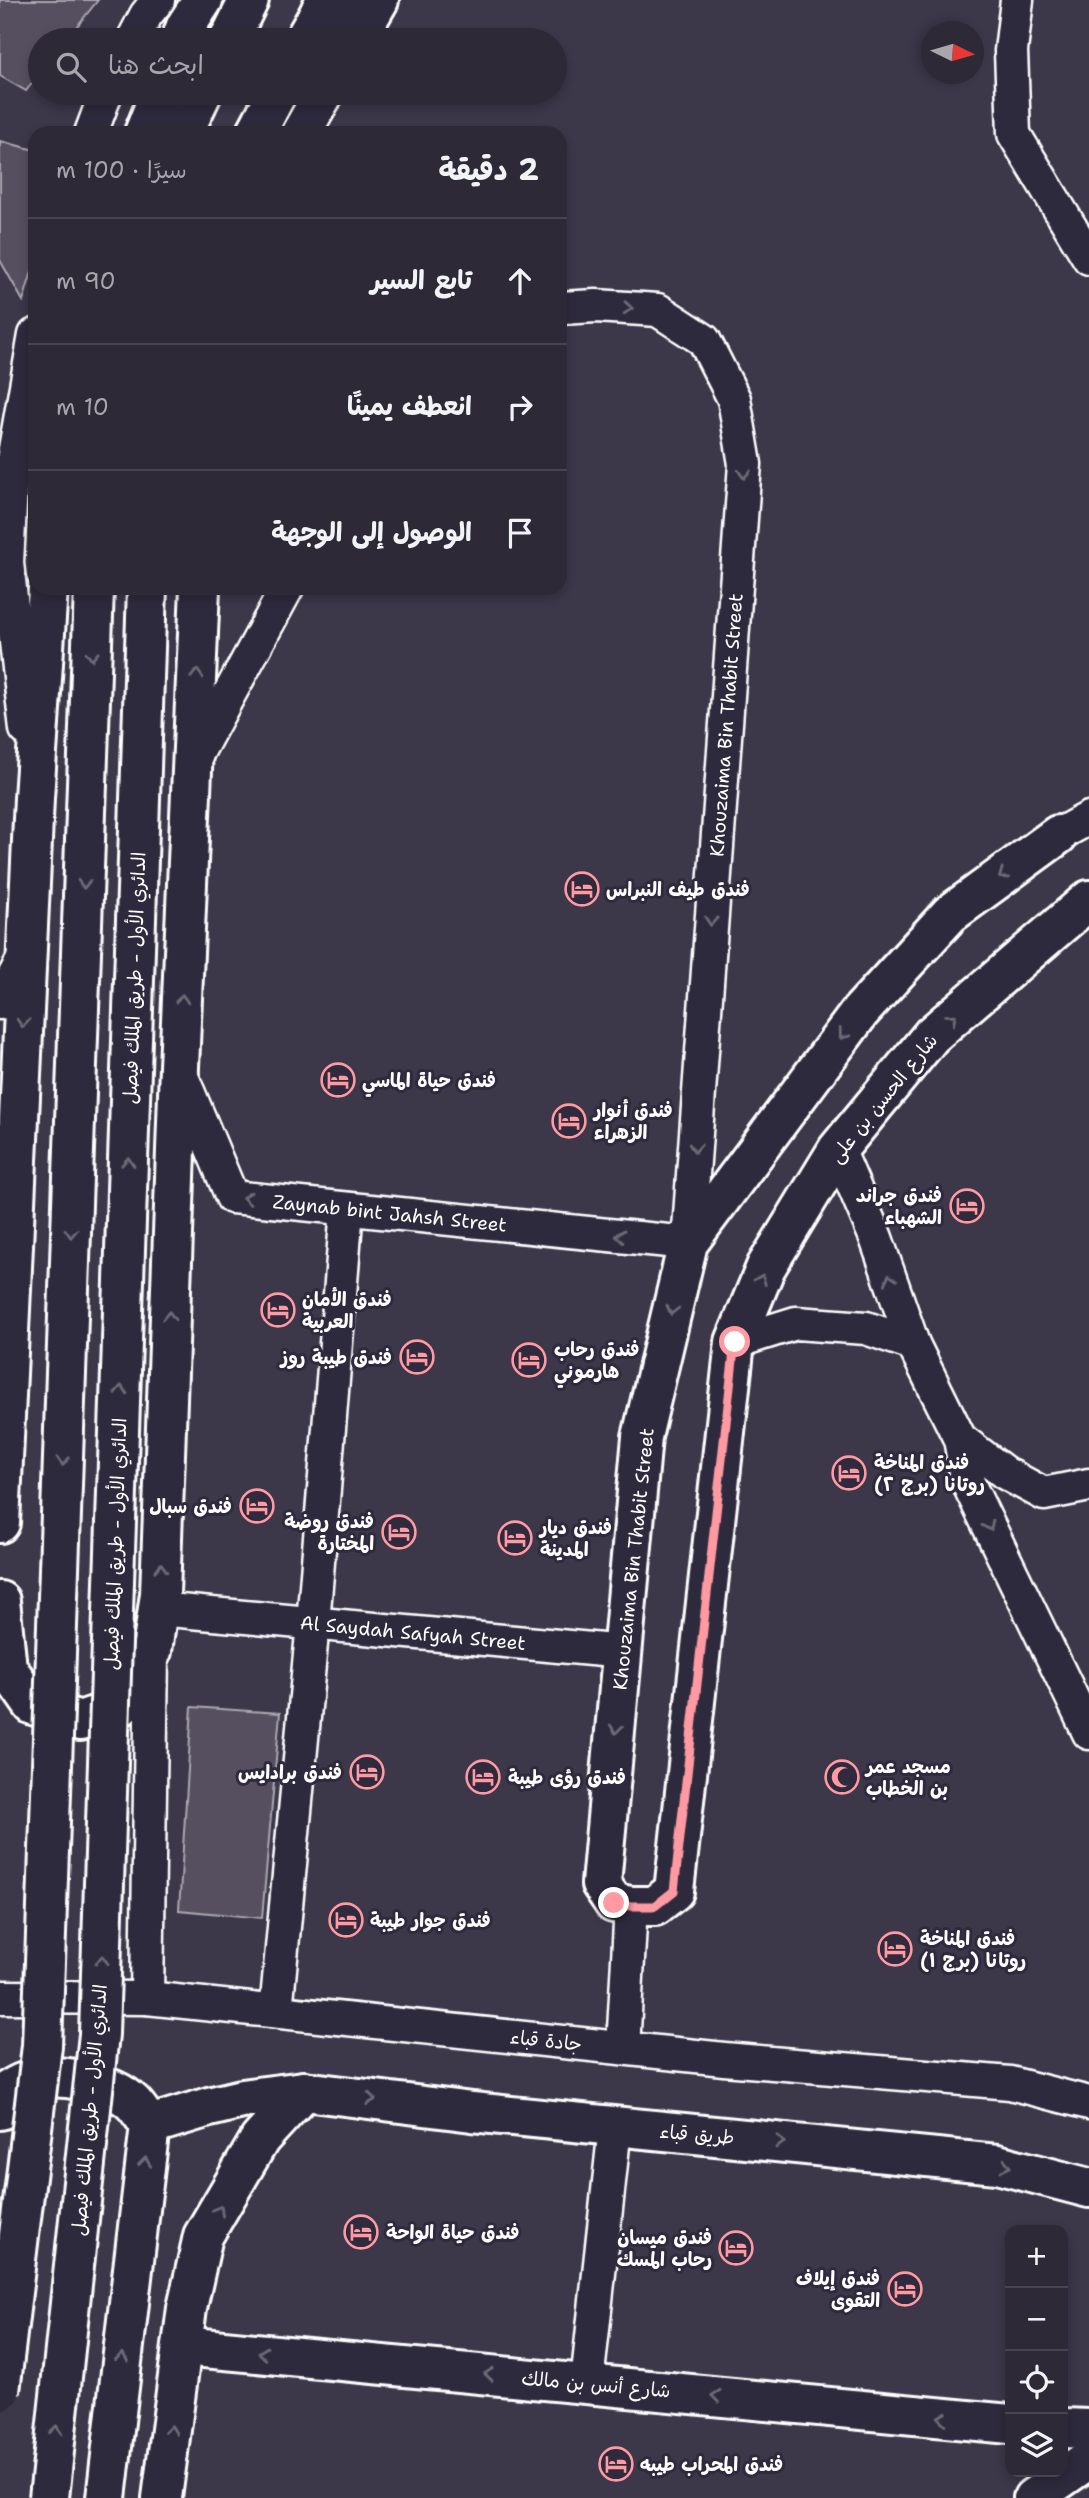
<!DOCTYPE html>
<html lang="ar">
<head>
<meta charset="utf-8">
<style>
  :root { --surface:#2d2937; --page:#393542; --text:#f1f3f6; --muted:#a7a6ad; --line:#484552 }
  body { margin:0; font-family:"Shantell Sans","Playpen Sans Arabic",sans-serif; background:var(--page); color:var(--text); direction:rtl }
  .controls { position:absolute; right:21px; bottom:21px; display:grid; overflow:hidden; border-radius:14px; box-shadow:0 4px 10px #0003 }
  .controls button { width:63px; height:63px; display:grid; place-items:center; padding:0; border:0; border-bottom:2px solid var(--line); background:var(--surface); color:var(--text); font:35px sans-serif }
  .compass { position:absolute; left:921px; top:21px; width:63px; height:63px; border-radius:50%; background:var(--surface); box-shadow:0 4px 10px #0003; rotate:95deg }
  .stop { position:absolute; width:21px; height:21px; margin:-16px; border:5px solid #ff9aa2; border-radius:50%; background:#fff }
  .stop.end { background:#ff9aa2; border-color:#fff; box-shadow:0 2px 7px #0008 }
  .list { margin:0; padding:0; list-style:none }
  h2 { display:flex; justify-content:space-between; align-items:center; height:91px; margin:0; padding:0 28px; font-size:30px }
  h2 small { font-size:23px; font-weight:400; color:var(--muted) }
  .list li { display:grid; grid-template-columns:46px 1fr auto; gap:21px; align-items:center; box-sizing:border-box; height:126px; padding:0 28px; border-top:2px solid var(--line) }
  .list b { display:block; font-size:26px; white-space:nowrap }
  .list em { font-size:23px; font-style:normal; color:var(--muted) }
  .icon { flex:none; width:38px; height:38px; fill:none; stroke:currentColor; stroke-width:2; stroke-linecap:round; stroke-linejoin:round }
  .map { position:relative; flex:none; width:1089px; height:2498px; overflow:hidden; direction:ltr }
  .search { position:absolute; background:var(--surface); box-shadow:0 4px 10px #0003; left:28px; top:28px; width:539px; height:77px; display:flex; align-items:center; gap:18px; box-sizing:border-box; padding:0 24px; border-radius:38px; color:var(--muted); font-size:26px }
  .panel { position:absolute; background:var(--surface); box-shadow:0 4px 10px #0003; left:28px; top:126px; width:539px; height:469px; border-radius:21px; direction:rtl }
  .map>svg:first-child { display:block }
  .green { fill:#555060; stroke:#aaa8b0; stroke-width:2 }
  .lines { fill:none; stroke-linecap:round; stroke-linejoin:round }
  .street-casing { stroke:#fff; stroke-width:37 }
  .secondary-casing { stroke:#fff; stroke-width:44 }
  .highway-casing { stroke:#fff; stroke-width:44 }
  .street { stroke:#2f2a3d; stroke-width:32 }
  .secondary { stroke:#2f2a3d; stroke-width:38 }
  .highway { stroke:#2f2a3d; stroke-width:38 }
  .highway-bridge-casing { stroke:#fff; stroke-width:44; stroke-linecap:butt }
  .highway-bridge { stroke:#2f2a3d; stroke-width:38 }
  .oneway { stroke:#6d6a77 }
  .route { stroke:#ff9aa2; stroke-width:9 }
  .labels { text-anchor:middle; stroke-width:6; stroke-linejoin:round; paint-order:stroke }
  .street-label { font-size:19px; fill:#fff; stroke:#2f2a3d }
  .poi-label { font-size:19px; font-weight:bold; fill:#fff; stroke:#2f2a3d; text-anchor:start }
</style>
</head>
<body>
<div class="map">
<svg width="1089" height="2498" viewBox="0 0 1089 2498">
  <rect width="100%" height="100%" fill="#3c3749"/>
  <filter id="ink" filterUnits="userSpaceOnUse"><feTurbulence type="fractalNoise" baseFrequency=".0143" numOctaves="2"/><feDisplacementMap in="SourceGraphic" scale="14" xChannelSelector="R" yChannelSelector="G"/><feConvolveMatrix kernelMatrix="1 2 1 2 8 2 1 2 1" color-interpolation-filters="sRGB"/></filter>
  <g filter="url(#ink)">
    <path class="green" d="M 0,0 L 98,0 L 66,40 L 40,40 L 40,73 L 26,91 L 0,76 Z
      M 0,141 L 35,150 L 35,262 L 23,301 L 0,260 Z
      M 192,1707 L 280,1713 L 262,1918 L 179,1910 Z"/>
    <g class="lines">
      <defs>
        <g id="street">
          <path d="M 1017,0 L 1011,51 L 1014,134 L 1089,258"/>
          <path d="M 133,40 L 146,15 L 158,0"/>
          <path d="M 91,133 L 106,93"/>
          <path d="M 26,729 L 7,563 L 12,466 L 35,335"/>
          <path d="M 194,759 L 287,588"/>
          <path d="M 1058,835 L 1089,818"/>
          <path d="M 0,1003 L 26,954"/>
          <path id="s1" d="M 180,1072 L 232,1197 L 688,1243 L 745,464 L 734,399 L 704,340 L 658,310 L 596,306 L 560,308"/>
          <path d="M 838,1149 L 876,1238 L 913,1344 L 960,1439 L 968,1483 L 1089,1733"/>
          <path d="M 735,1342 L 796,1323 L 866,1328 L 913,1344"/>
          <path d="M 960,1439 L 1005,1473 L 1044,1494 L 1089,1485"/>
          <path id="s2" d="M 158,1609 L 624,1652"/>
          <path d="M 0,1997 L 147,1998 L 724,2059 L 1010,2083 L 1089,2103"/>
          <path d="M 147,1998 L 152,1653"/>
          <path d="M 276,2011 L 313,1623 L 347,1209"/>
          <path d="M 623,2048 L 631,1906"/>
          <path d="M 587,2383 L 615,2127"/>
        </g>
        <path id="secondary" d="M 321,9 L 374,0
          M 181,40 L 186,26 L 203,0
          M 356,40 L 379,0
          M 144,133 L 160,93
          M 301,133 L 324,93
          M 1058,835 L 950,914 L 860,1012 L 688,1243 L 642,1437 L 601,1884 L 614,1903 L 631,1906 L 655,1906 L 674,1891 L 735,1342 L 766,1267 L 838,1149 L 932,1035 L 1089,900
          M 0,1523 L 34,798 L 48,588
          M 0,1601 L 7,1668 L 33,1705 L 80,1721 L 120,1707 L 136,1684 L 152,1651 L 160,1594 L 179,1067 L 200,588
          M 182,2346 L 1010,2424
          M 1063,2428 L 1089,2429
          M 162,2498 L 187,2308 L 203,2236 L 260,2139 L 304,2091 L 472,2112 L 997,2164 L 1089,2188
          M 1033,2498 L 1089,2459"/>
        <path id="highway" d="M 229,40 L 249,0
          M 304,40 L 327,0
          M 183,133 L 202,93
          M 256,133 L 277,93
          M 0,2110 L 3,2094 C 10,2089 18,2084 27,2081 C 54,2071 112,2082 133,2103 C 139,2109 144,2118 150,2125
          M 106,2498 L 150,2125 L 209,2107 L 242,2099 L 304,2091"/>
      </defs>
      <use href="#street" class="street-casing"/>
      <use href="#secondary" class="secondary-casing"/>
      <use href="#highway" class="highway-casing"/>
      <use href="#street" class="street"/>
      <use href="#secondary" class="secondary"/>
      <use href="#highway" class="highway"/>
      <defs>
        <path id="highway-bridge" d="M 0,2391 L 42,2046 L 94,588
          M 49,2498 L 99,2034 L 147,588"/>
      </defs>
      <use href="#highway-bridge" class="highway-bridge-casing"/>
      <use href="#highway-bridge" class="highway-bridge"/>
    </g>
    <defs><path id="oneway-chevron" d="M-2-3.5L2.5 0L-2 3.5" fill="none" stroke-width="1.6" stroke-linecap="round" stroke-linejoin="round" transform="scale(1.75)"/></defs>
    <g class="oneway">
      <use href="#oneway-chevron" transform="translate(628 308) rotate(4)"/>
      <use href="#oneway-chevron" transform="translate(744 474) rotate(93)"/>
      <use href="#oneway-chevron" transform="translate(92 656) rotate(92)"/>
      <use href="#oneway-chevron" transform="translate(197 674) rotate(-88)"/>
      <use href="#oneway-chevron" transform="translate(1003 875) rotate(144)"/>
      <use href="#oneway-chevron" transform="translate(84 884) rotate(92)"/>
      <use href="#oneway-chevron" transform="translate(711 921) rotate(94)"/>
      <use href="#oneway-chevron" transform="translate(182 999) rotate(-87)"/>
      <use href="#oneway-chevron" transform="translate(952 1018) rotate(-41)"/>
      <use href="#oneway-chevron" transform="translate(23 1023) rotate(93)"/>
      <use href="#oneway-chevron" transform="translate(843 1035) rotate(127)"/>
      <use href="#oneway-chevron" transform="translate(695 1148) rotate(94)"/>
      <use href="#oneway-chevron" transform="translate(128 1162) rotate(-88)"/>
      <use href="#oneway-chevron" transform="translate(247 1198) rotate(-174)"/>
      <use href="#oneway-chevron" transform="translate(71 1233) rotate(92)"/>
      <use href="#oneway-chevron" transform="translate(620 1236) rotate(-174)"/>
      <use href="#oneway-chevron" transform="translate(761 1279) rotate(-67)"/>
      <use href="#oneway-chevron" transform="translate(890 1279) rotate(-109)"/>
      <use href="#oneway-chevron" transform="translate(672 1310) rotate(103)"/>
      <use href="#oneway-chevron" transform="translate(169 1316) rotate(-88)"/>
      <use href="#oneway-chevron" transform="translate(121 1390) rotate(-88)"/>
      <use href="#oneway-chevron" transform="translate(63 1461) rotate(92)"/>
      <use href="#oneway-chevron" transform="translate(989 1526) rotate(64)"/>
      <use href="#oneway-chevron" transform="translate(161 1568) rotate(-88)"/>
      <use href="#oneway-chevron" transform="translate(616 1729) rotate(96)"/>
      <use href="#oneway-chevron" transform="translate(102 1960) rotate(-88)"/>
      <use href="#oneway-chevron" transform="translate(371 2099) rotate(7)"/>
      <use href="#oneway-chevron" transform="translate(780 2142) rotate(5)"/>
      <use href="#oneway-chevron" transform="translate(145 2162) rotate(-83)"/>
      <use href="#oneway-chevron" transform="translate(1006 2166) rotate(14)"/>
      <use href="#oneway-chevron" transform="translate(219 2210) rotate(-60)"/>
      <use href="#oneway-chevron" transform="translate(263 2353) rotate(-175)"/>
      <use href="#oneway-chevron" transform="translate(122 2357) rotate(-83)"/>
      <use href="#oneway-chevron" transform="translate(489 2374) rotate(-175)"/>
      <use href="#oneway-chevron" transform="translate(716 2396) rotate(-174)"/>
      <use href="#oneway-chevron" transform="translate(942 2418) rotate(-174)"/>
      <use href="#oneway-chevron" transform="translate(56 2430) rotate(-84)"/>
      <use href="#oneway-chevron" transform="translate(171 2430) rotate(-83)"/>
    </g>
  </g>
  <g class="lines" filter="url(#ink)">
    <path class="route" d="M 614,1903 L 631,1906 L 655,1906 L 674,1891 L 735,1342"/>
  </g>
  <defs>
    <symbol id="hotel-ring" viewBox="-11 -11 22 22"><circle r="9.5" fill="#2f2a3d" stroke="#ff9aa2" stroke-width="1.5"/><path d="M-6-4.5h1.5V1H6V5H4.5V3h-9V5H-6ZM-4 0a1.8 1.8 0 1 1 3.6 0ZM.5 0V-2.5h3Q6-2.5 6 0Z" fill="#ff9aa2"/></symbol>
    <symbol id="mosque-ring" viewBox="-11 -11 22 22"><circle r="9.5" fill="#2f2a3d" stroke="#ff9aa2" stroke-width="1.5"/><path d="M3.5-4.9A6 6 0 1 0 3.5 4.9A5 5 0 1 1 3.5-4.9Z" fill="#ff9aa2"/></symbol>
  </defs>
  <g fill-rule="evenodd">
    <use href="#hotel-ring" x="563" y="870" width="38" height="38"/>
    <use href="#hotel-ring" x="319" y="1061" width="38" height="38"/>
    <use href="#hotel-ring" x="550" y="1102" width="38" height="38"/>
    <use href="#hotel-ring" x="948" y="1187" width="38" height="38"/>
    <use href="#hotel-ring" x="259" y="1291" width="38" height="38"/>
    <use href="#hotel-ring" x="398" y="1338" width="38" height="38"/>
    <use href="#hotel-ring" x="510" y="1341" width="38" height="38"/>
    <use href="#hotel-ring" x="830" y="1454" width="38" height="38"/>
    <use href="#hotel-ring" x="238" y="1487" width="38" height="38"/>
    <use href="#hotel-ring" x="380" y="1513" width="38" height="38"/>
    <use href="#hotel-ring" x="496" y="1519" width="38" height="38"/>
    <use href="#hotel-ring" x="348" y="1753" width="38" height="38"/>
    <use href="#hotel-ring" x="464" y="1758" width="38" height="38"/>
    <use href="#mosque-ring" x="823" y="1758" width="38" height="38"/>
    <use href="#hotel-ring" x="327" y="1901" width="38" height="38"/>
    <use href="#hotel-ring" x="876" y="1930" width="38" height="38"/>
    <use href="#hotel-ring" x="342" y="2213" width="38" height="38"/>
    <use href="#hotel-ring" x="717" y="2229" width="38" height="38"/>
    <use href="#hotel-ring" x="886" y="2270" width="38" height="38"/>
    <use href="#hotel-ring" x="597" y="2445" width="38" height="38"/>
  </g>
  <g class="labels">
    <g class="street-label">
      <text dy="7" stroke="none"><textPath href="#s1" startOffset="1113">Khouzaima Bin Thabit Street</textPath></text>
      <text transform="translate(134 978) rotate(-88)" y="7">الدائري الأول - طريق الملك فيصل</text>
      <text transform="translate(883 1098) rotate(-51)" y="7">شارع الحسن بن على</text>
      <text dy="7" stroke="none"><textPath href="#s1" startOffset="294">Zaynab bint Jahsh Street</textPath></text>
      <text transform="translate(115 1544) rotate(-88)" y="7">الدائري الأول - طريق الملك فيصل</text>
      <text transform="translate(633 1559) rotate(-84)" y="7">Khouzaima Bin Thabit Street</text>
      <text dy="7" stroke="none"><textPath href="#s2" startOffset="256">Al Saydah Safyah Street</textPath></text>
      <text transform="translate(546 2040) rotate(6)" y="7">جادة قباء</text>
      <text transform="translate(89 2110) rotate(-85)" y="7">الدائري الأول - طريق الملك فيصل</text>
      <text transform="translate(697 2134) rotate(5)" y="7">طريق قباء</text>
      <text transform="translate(596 2384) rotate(5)" y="7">شارع أنس بن مالك</text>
    </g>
    <g class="poi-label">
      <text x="606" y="896">فندق طيف النبراس</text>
      <text x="362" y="1087">فندق حياة الماسي</text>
      <text x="594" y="1117">فندق أنوار<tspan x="594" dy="22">الزهراء</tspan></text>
      <text x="942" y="1202" text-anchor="end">فندق جراند<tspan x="942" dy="22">الشهباء</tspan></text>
      <text x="302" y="1306">فندق الأمان<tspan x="302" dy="22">العربية</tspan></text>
      <text x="554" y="1356">فندق رحاب<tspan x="554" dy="22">هارموني</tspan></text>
      <text x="392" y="1364" text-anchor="end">فندق طيبة روز</text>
      <text x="874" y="1469">فندق المناخة<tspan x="874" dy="22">روتانا (برج ٢)</tspan></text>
      <text x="232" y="1513" text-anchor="end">فندق سبال</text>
      <text x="374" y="1528" text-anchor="end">فندق روضة<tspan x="374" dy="22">المختارة</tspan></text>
      <text x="540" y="1534">فندق ديار<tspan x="540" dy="22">المدينة</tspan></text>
      <text x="866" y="1773">مسجد عمر<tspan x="866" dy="22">بن الخطاب</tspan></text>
      <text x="342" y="1779" text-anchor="end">فندق برادايس</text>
      <text x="508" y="1784">فندق رؤى طيبة</text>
      <text x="370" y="1927">فندق جوار طيبة</text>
      <text x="920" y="1945">فندق المناخة<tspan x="920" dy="22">روتانا (برج ١)</tspan></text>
      <text x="386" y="2239">فندق حياة الواحة</text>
      <text x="712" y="2244" text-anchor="end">فندق ميسان<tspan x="712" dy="22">رحاب المسك</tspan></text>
      <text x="880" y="2285" text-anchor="end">فندق إيلاف<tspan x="880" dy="22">التقوى</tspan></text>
      <text x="640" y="2471">فندق المحراب طيبه</text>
    </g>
  </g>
</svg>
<div class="controls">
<button>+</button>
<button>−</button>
<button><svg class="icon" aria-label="locate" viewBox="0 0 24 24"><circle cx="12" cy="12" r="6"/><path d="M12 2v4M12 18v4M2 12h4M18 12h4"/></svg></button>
<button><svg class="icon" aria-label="layers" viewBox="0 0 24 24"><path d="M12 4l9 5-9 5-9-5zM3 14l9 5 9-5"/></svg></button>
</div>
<svg class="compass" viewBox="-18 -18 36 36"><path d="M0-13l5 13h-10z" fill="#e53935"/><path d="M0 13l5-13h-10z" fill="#a7a6ad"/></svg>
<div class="stop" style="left:735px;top:1342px"></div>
<div class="stop end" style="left:614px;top:1903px"></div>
<div class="search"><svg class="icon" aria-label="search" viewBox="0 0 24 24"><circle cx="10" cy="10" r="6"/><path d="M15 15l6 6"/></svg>ابحث هنا</div>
<section class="panel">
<h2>2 دقيقة<small>سيرًا · 100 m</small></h2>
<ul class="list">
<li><svg class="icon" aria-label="ahead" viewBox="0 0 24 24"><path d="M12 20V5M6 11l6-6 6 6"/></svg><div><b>تابع السير</b></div><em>90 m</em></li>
<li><svg class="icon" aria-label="right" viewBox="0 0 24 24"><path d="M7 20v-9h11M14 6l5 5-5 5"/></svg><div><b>انعطف يمينًا</b></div><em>10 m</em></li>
<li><svg class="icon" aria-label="arrive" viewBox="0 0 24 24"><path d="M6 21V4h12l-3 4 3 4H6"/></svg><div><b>الوصول إلى الوجهة</b></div></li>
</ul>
</section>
</div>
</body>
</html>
